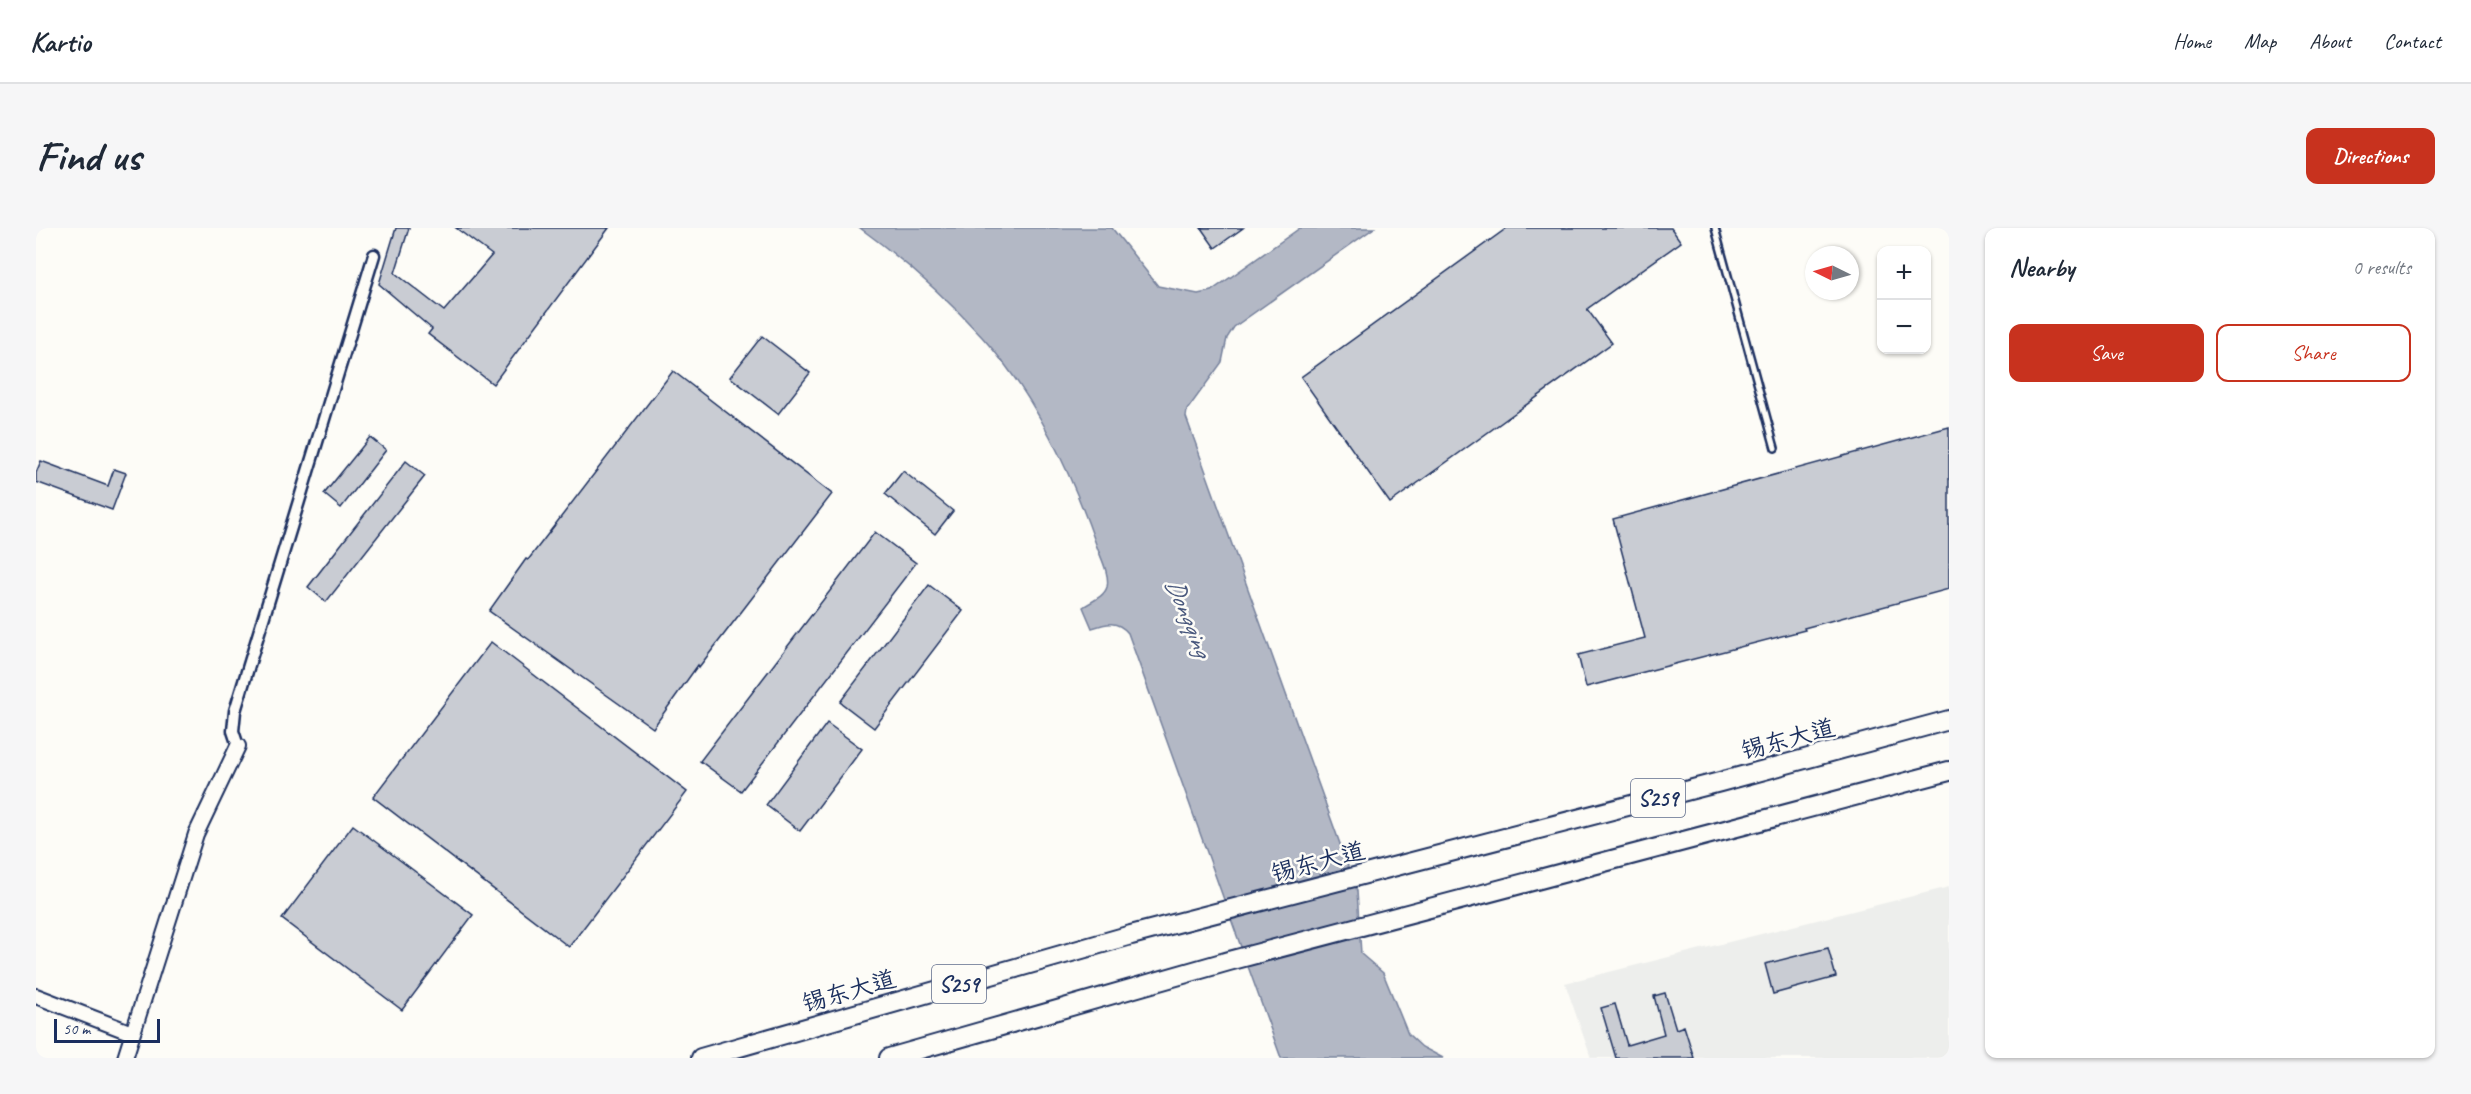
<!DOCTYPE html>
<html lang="en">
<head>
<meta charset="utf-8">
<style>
  :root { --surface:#fff; --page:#f6f6f7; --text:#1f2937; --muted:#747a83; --line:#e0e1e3; --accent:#c8321e }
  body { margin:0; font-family:Caveat,"LXGW WenKai TC",sans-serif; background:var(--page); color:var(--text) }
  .controls { position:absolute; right:18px; top:18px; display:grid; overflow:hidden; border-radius:12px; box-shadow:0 2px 4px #0004 }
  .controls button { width:54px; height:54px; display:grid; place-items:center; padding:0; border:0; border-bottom:2px solid var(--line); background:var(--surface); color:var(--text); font:30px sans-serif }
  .compass { position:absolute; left:1769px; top:18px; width:54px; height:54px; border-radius:50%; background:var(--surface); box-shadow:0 2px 4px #0004; rotate:275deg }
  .scale { position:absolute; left:18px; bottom:15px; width:106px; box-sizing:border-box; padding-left:6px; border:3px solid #1b2f5e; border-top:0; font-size:16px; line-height:21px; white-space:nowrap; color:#1b2f5e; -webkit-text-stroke:4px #fdfcf7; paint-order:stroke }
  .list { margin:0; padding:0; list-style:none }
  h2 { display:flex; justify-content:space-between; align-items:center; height:78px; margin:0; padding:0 24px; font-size:26px }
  h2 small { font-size:20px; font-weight:400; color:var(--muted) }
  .actions { display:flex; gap:12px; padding:18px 24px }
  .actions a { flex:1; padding:14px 0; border:2px solid var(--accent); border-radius:12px; text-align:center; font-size:21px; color:var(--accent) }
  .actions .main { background:var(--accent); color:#fff }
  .map { position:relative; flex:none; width:1913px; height:830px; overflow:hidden; border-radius:12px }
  header { display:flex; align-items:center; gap:36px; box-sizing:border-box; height:84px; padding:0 30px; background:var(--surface); border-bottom:2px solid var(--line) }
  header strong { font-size:28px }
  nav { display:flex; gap:33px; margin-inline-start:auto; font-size:21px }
  .intro { display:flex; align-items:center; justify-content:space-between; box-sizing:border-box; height:144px; padding:0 36px }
  h1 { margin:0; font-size:42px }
  .button { padding:15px 27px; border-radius:12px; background:var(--accent); color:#fff; font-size:21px; font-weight:700 }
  main { display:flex; gap:36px; padding:0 36px }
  aside { flex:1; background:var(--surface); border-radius:12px; box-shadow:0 2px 4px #0004 }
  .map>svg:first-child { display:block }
  .built { fill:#edeeec }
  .water { fill:#b3b8c5; stroke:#76819c; stroke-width:1.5 }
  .building { fill:#c9ccd3; stroke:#1b2f5e; stroke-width:1.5 }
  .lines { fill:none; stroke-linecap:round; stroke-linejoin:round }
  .service-casing { stroke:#1b2f5e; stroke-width:10 }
  .minor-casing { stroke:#1b2f5e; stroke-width:15 }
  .tertiary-casing { stroke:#1b2f5e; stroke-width:18 }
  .primary-casing { stroke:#1b2f5e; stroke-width:22 }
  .service { stroke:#fdfcf7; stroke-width:5 }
  .minor { stroke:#fdfcf7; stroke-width:10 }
  .tertiary { stroke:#fdfcf7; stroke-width:14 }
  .primary { stroke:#fdfcf7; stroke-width:18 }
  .labels { text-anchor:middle; stroke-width:5; stroke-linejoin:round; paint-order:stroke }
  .shield { fill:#fdfcf7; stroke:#5f6c8c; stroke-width:1.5 }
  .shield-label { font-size:22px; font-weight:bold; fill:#1b2f5e }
  .street-label { font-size:24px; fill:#1b2f5e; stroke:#fdfcf7 }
  .water-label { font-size:26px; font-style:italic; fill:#49587d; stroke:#fdfcf7 }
</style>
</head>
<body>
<header>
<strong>Kartio</strong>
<nav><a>Home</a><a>Map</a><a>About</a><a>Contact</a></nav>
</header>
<div class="intro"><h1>Find us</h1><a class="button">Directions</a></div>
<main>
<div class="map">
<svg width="1913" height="830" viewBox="0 0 1913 830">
  <rect width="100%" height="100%" fill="#fdfcf7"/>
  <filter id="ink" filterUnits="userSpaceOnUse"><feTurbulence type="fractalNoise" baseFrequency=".0167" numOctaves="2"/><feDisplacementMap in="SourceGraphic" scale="12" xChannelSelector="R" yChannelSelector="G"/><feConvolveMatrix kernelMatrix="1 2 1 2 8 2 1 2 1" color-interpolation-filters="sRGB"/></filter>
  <g filter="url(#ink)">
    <path class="built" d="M 1913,659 L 1913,830 L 1555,830 L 1529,755 Z"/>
    <path class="water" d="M 824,0 L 1076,0 L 1122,58 L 1162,66 L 1175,63 L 1264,0 L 1338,0 L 1198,99 L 1191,110 L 1186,134 L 1151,182 L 1150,189 L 1321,663 L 1325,726 L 1347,745 L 1372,806 L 1386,819 L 1407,830 L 1245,830 L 1092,405 C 1081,392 1071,395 1056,400 L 1047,379 C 1056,373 1068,369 1071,359 C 1074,347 1065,330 1061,319 C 1035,244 1000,168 946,109 C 909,68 868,32 824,0 Z"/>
    <path class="building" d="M 360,0 L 373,0 L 359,45 L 408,83 L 456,27 L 420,0 L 573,0 L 457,156 L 392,106 L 396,101 L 343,56 Z
      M 1165,0 L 1207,0 L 1179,20 Z
      M 1471,0 L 1635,0 L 1645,14 L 1551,81 L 1576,115 L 1354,275 L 1265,149 Z
      M 726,108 L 774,145 L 742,186 L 694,149 Z
      M 637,143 L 796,266 L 663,439 L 662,437 L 617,500 L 453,383 L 490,331 L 492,332 Z
      M 1913,199 L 1913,361 L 1768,400 L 1769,402 L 1550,459 L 1542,427 L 1609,410 L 1577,291 Z
      M 334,209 L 350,222 L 305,280 L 288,266 Z
      M 5,233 L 72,258 L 78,241 L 90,245 L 76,282 L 0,254 L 0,245 Z
      M 370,233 L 389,248 L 290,374 L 272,359 Z
      M 867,243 L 917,283 L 899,306 L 849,266 Z
      M 839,304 L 880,335 L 705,563 L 664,533 Z
      M 893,357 L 927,383 L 838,500 L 804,474 Z
      M 455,414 L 651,564 L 533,719 L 337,569 Z
      M 791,495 L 826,521 L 764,603 L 730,577 Z
      M 317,597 L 437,687 L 366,782 L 246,691 Z
      M 1792,720 L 1800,749 L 1737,766 L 1729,736 Z
      M 1629,765 L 1640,801 L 1648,798 L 1658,830 L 1580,830 L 1565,780 L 1579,776 L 1591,817 L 1628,806 L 1618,768 Z"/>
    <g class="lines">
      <defs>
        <path id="service" d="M 1679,0 L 1739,220"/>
        <path id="minor" d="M 202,518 L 197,503 L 199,483 L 338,27"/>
        <path id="tertiary" d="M 0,768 L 96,805
          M 89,830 L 160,606 L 202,518"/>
        <path id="primary" d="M 665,830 L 1095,707 L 1684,554 L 1913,492
          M 853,830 L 1193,733 L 1913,543"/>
      </defs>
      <use href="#service" class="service-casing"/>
      <use href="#minor" class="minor-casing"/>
      <use href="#tertiary" class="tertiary-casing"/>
      <use href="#primary" class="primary-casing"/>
      <use href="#service" class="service"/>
      <use href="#minor" class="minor"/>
      <use href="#tertiary" class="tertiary"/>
      <use href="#primary" class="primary"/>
    </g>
  </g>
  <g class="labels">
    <g class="shield">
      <rect x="1595" y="551" width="54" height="38" rx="4.5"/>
      <rect x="896" y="737" width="54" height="38" rx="4.5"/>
    </g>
    <g class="shield-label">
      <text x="1622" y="578">S259</text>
      <text x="923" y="764">S259</text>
    </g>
    <g class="street-label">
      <text transform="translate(1752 511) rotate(-15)" y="8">锡东大道</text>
      <text transform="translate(1282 634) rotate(-15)" y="8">锡东大道</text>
      <text transform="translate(813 763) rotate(-16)" y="8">锡东大道</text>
    </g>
    <g class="water-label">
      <text transform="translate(1153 389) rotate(68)" y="9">Dongqing</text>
    </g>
  </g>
</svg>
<div class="controls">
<button>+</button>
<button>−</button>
</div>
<svg class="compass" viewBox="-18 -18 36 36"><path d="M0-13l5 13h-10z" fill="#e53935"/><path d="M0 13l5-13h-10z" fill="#747a83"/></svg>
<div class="scale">50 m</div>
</div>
<aside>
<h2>Nearby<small>0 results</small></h2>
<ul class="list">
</ul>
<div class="actions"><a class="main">Save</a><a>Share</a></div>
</aside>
</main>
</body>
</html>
